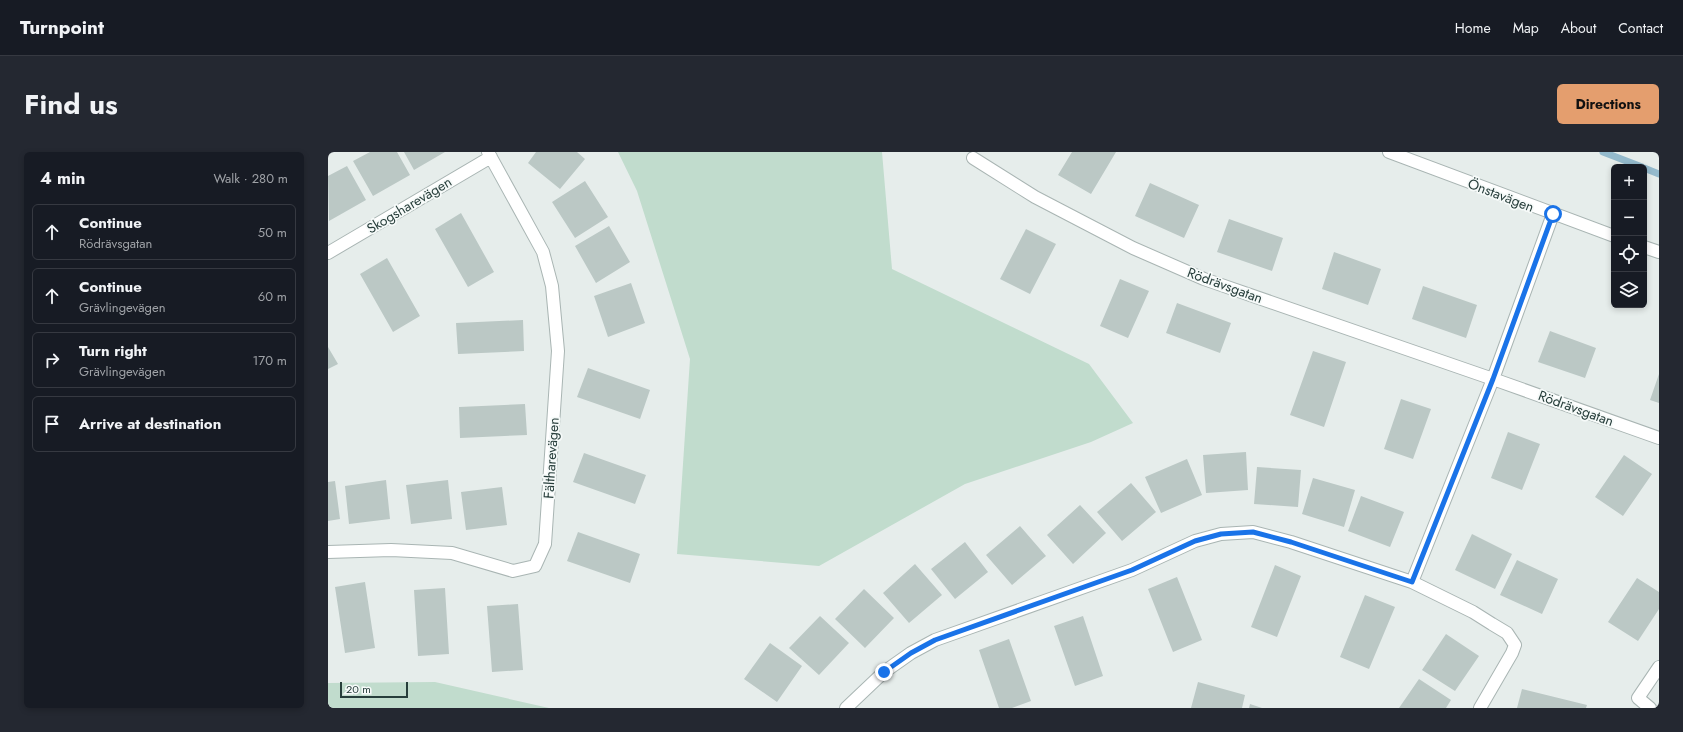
<!DOCTYPE html>
<html lang="en">
<head>
<meta charset="utf-8">
<style>
  :root { --surface:#171b24; --page:#242831; --text:#f1f3f6; --muted:#9ea1a6; --line:#363941; --accent:#e49e6e }
  body { margin:0; font-family:Jost,sans-serif; background:var(--page); color:var(--text) }
  .controls { position:absolute; right:12px; top:12px; display:grid; overflow:hidden; border-radius:6px; box-shadow:0 2px 6px #0003 }
  .controls button { width:36px; height:36px; display:grid; place-items:center; padding:0; border:0; border-bottom:1px solid var(--line); background:var(--surface); color:var(--text); font:20px sans-serif }
  .scale { position:absolute; left:12px; bottom:10px; width:68px; box-sizing:border-box; padding-left:4px; border:2px solid #273e3b; border-top:0; font-size:11px; line-height:14px; white-space:nowrap; color:#273e3b; -webkit-text-stroke:3px #f6faf9; paint-order:stroke }
  .stop { position:absolute; width:12px; height:12px; margin:-9px; border:3px solid #1a73e8; border-radius:50%; background:#fff }
  .stop.end { background:#1a73e8; border-color:#fff; box-shadow:0 1px 4px #0008 }
  .list { margin:0; padding:0; list-style:none }
  h2 { display:flex; justify-content:space-between; align-items:center; height:52px; margin:0; padding:0 16px; font-size:17px }
  h2 small { font-size:13px; font-weight:400; color:var(--muted) }
  .list li { display:grid; grid-template-columns:26px 1fr auto; gap:12px; align-items:center; box-sizing:border-box; height:56px; margin:0 8px 8px; padding:0 8px; border:1px solid var(--line); border-radius:6px }
  .list b { display:block; font-size:15px; white-space:nowrap }
  .list p { margin:0; font-size:13px; white-space:nowrap; color:var(--muted) }
  .list em { font-size:13px; font-style:normal; color:var(--muted) }
  .icon { flex:none; width:22px; height:22px; fill:none; stroke:currentColor; stroke-width:2; stroke-linecap:round; stroke-linejoin:round }
  .map { position:relative; flex:none; width:1331px; height:556px; overflow:hidden; border-radius:6px }
  header { display:flex; align-items:center; gap:24px; box-sizing:border-box; height:56px; padding:0 20px; background:var(--surface); border-bottom:1px solid var(--line) }
  header strong { font-size:19px }
  nav { display:flex; gap:22px; margin-inline-start:auto; font-size:14px }
  .intro { display:flex; align-items:center; justify-content:space-between; box-sizing:border-box; height:96px; padding:0 24px }
  h1 { margin:0; font-size:28px }
  .button { padding:10px 18px; border-radius:6px; background:var(--accent); color:#111; font-size:14px; font-weight:700 }
  main { display:flex; gap:24px; padding:0 24px }
  aside { flex:1; background:var(--surface); border-radius:6px; box-shadow:0 2px 6px #0003 }
  .map>svg:first-child { display:block }
  .green { fill:#c1dccd }
  .lines { fill:none; stroke-linecap:round; stroke-linejoin:round }
  .stream { stroke:#94bacc; stroke-width:7 }
  .building { fill:#bbc8c5 }
  .minor-casing { stroke:#a9b5b3; stroke-width:14 }
  .tertiary-casing { stroke:#a9b5b3; stroke-width:14 }
  .minor { stroke:#fff; stroke-width:12 }
  .tertiary { stroke:#fff; stroke-width:12 }
  .route { stroke:#1a73e8; stroke-width:5 }
  .labels { text-anchor:middle; stroke-width:3.5; stroke-linejoin:round; paint-order:stroke }
  .street-label { font-size:14px; fill:#273e3b; stroke:#f6faf9 }
</style>
</head>
<body>
<header>
<strong>Turnpoint</strong>
<nav><a>Home</a><a>Map</a><a>About</a><a>Contact</a></nav>
</header>
<div class="intro"><h1>Find us</h1><a class="button">Directions</a></div>
<main>
<aside>
<h2>4 min<small>Walk · 280 m</small></h2>
<ul class="list">
<li><svg class="icon" aria-label="ahead" viewBox="0 0 24 24"><path d="M12 20V5M6 11l6-6 6 6"/></svg><div><b>Continue</b><p>Rödrävsgatan</p></div><em>50 m</em></li>
<li><svg class="icon" aria-label="ahead" viewBox="0 0 24 24"><path d="M12 20V5M6 11l6-6 6 6"/></svg><div><b>Continue</b><p>Grävlingevägen</p></div><em>60 m</em></li>
<li><svg class="icon" aria-label="right" viewBox="0 0 24 24"><path d="M7 20v-9h11M14 6l5 5-5 5"/></svg><div><b>Turn right</b><p>Grävlingevägen</p></div><em>170 m</em></li>
<li><svg class="icon" aria-label="arrive" viewBox="0 0 24 24"><path d="M6 21V4h12l-3 4 3 4H6"/></svg><div><b>Arrive at destination</b></div></li>
</ul>
</aside>
<div class="map">
<svg width="1331" height="556" viewBox="0 0 1331 556">
  <rect width="100%" height="100%" fill="#e6edeb"/>
  <path class="green" d="M 290,0 L 554,0 L 564,117 L 761,212 L 805,271 L 763,290 L 637,332 L 491,414 L 349,402 L 362,207 L 309,39 Z
    M 107,530 L 221,556 L 0,556 L 0,531 Z"/>
  <g class="lines">
    <path class="stream" d="M 1275,0 L 1314,15
      M 1316,16 L 1331,22"/>
  </g>
  <path class="building" d="M 42,0 L 69,0 L 82,23 L 45,44 L 25,9 Z
    M 76,0 L 117,0 L 86,18 Z
    M 208,0 L 249,0 L 257,7 L 232,37 L 200,11 Z
    M 744,0 L 788,0 L 763,42 L 730,23 Z
    M 19,14 L 38,48 L 1,69 L 0,24 Z
    M 257,29 L 280,65 L 247,86 L 224,50 Z
    M 822,31 L 871,53 L 856,86 L 807,64 Z
    M 133,61 L 166,120 L 140,135 L 107,77 Z
    M 901,67 L 955,86 L 944,119 L 889,100 Z
    M 281,74 L 302,110 L 268,131 L 247,94 Z
    M 698,77 L 728,92 L 702,142 L 672,127 Z
    M 1006,100 L 1053,117 L 1040,153 L 994,137 Z
    M 59,106 L 92,164 L 65,180 L 32,122 Z
    M 792,127 L 821,139 L 800,186 L 772,174 Z
    M 303,131 L 317,171 L 280,185 L 266,144 Z
    M 1095,134 L 1149,153 L 1138,186 L 1084,167 Z
    M 849,151 L 903,171 L 892,201 L 838,181 Z
    M 195,168 L 196,199 L 130,202 L 128,171 Z
    M 1222,179 L 1268,196 L 1257,226 L 1210,210 Z
    M 0,195 L 10,212 L 0,217 Z
    M 985,199 L 1018,210 L 996,275 L 962,263 Z
    M 260,216 L 322,238 L 312,267 L 249,245 Z
    M 1331,222 L 1331,251 L 1322,248 Z
    M 1073,247 L 1103,257 L 1085,307 L 1056,297 Z
    M 197,252 L 199,283 L 132,286 L 131,255 Z
    M 1180,280 L 1212,292 L 1194,338 L 1163,326 Z
    M 918,300 L 920,338 L 878,341 L 875,303 Z
    M 256,301 L 318,323 L 307,352 L 245,330 Z
    M 1296,303 L 1324,322 L 1295,364 L 1267,345 Z
    M 859,307 L 874,343 L 833,361 L 817,325 Z
    M 929,315 L 973,318 L 970,355 L 926,352 Z
    M 985,326 L 1027,338 L 1016,375 L 974,362 Z
    M 58,328 L 62,367 L 21,372 L 17,334 Z
    M 120,328 L 124,367 L 83,372 L 78,333 Z
    M 7,329 L 12,367 L 0,369 L 0,330 Z
    M 803,331 L 828,360 L 794,389 L 769,360 Z
    M 174,335 L 179,373 L 138,378 L 133,340 Z
    M 1033,344 L 1076,360 L 1062,395 L 1020,379 Z
    M 752,353 L 778,381 L 745,412 L 719,383 Z
    M 692,374 L 718,404 L 684,433 L 658,403 Z
    M 250,380 L 312,402 L 302,431 L 239,409 Z
    M 1144,382 L 1184,402 L 1167,437 L 1127,418 Z
    M 637,390 L 660,420 L 627,447 L 603,417 Z
    M 1189,408 L 1230,427 L 1214,462 L 1172,443 Z
    M 587,412 L 614,443 L 581,471 L 555,441 Z
    M 947,413 L 973,424 L 949,485 L 923,475 Z
    M 849,425 L 874,488 L 845,500 L 820,437 Z
    M 1309,426 L 1331,440 L 1331,457 L 1310,489 L 1280,470 Z
    M 37,430 L 47,496 L 17,501 L 7,435 Z
    M 117,436 L 121,502 L 90,504 L 86,438 Z
    M 536,437 L 566,466 L 537,496 L 507,467 Z
    M 1037,443 L 1067,455 L 1041,517 L 1012,505 Z
    M 190,452 L 195,518 L 164,520 L 159,454 Z
    M 492,464 L 521,491 L 491,523 L 461,496 Z
    M 755,464 L 775,524 L 747,534 L 726,474 Z
    M 1118,482 L 1151,504 L 1127,539 L 1094,518 Z
    M 681,487 L 703,549 L 684,556 L 671,556 L 651,498 Z
    M 442,491 L 474,514 L 449,550 L 416,527 Z
    M 1091,527 L 1123,548 L 1118,556 L 1071,556 Z
    M 870,530 L 917,543 L 914,556 L 863,556 Z
    M 1194,537 L 1259,553 L 1258,556 L 1189,556 Z
    M 922,552 L 934,556 L 921,556 Z"/>
  <g class="lines">
    <defs>
      <path id="minor" d="M 645,6 L 707,45 L 805,96 L 876,127 L 1165,227 L 1331,286
        M 0,101 L 163,5
        M 0,400 L 63,398 L 124,401 L 185,419 L 207,414 L 217,392 L 230,199 L 224,134 L 215,100 L 160,0
        M 1084,430 L 1165,227 L 1225,62
        M 518,556 L 556,520 L 583,501 L 607,488 L 804,418 L 867,389 L 893,382 L 925,380 L 963,390 L 1084,430 L 1145,460 L 1164,472 L 1179,481 L 1187,493 L 1184,501 L 1152,556
        M 1322,556 L 1310,546 L 1331,515"/>
      <path id="tertiary" d="M 1061,0 L 1286,84
        M 1316,95 L 1331,100"/>
    </defs>
    <use href="#minor" class="minor-casing"/>
    <use href="#tertiary" class="tertiary-casing"/>
    <use href="#minor" class="minor"/>
    <use href="#tertiary" class="tertiary"/>
  </g>
  <g class="lines">
    <path class="route" d="M 556,520 L 583,501 L 607,488 L 804,418 L 867,389 L 893,382 L 925,380 L 963,390 L 1084,430 L 1165,227 L 1225,62"/>
  </g>
  <g class="labels">
    <g class="street-label">
      <text transform="translate(1173 43) rotate(21)" y="5">Önstavägen</text>
      <text transform="translate(81 53) rotate(-31)" y="5">Skogsharevägen</text>
      <text transform="translate(897 133) rotate(20)" y="5">Rödrävsgatan</text>
      <text transform="translate(1248 256) rotate(20)" y="5">Rödrävsgatan</text>
      <text transform="translate(223 306) rotate(-86)" y="5">Fältharevägen</text>
    </g>
  </g>
</svg>
<div class="controls">
<button>+</button>
<button>−</button>
<button><svg class="icon" aria-label="locate" viewBox="0 0 24 24"><circle cx="12" cy="12" r="6"/><path d="M12 2v4M12 18v4M2 12h4M18 12h4"/></svg></button>
<button><svg class="icon" aria-label="layers" viewBox="0 0 24 24"><path d="M12 4l9 5-9 5-9-5zM3 14l9 5 9-5"/></svg></button>
</div>
<div class="scale">20 m</div>
<div class="stop" style="left:1225px;top:62px"></div>
<div class="stop end" style="left:556px;top:520px"></div>
</div>
</main>
</body>
</html>
